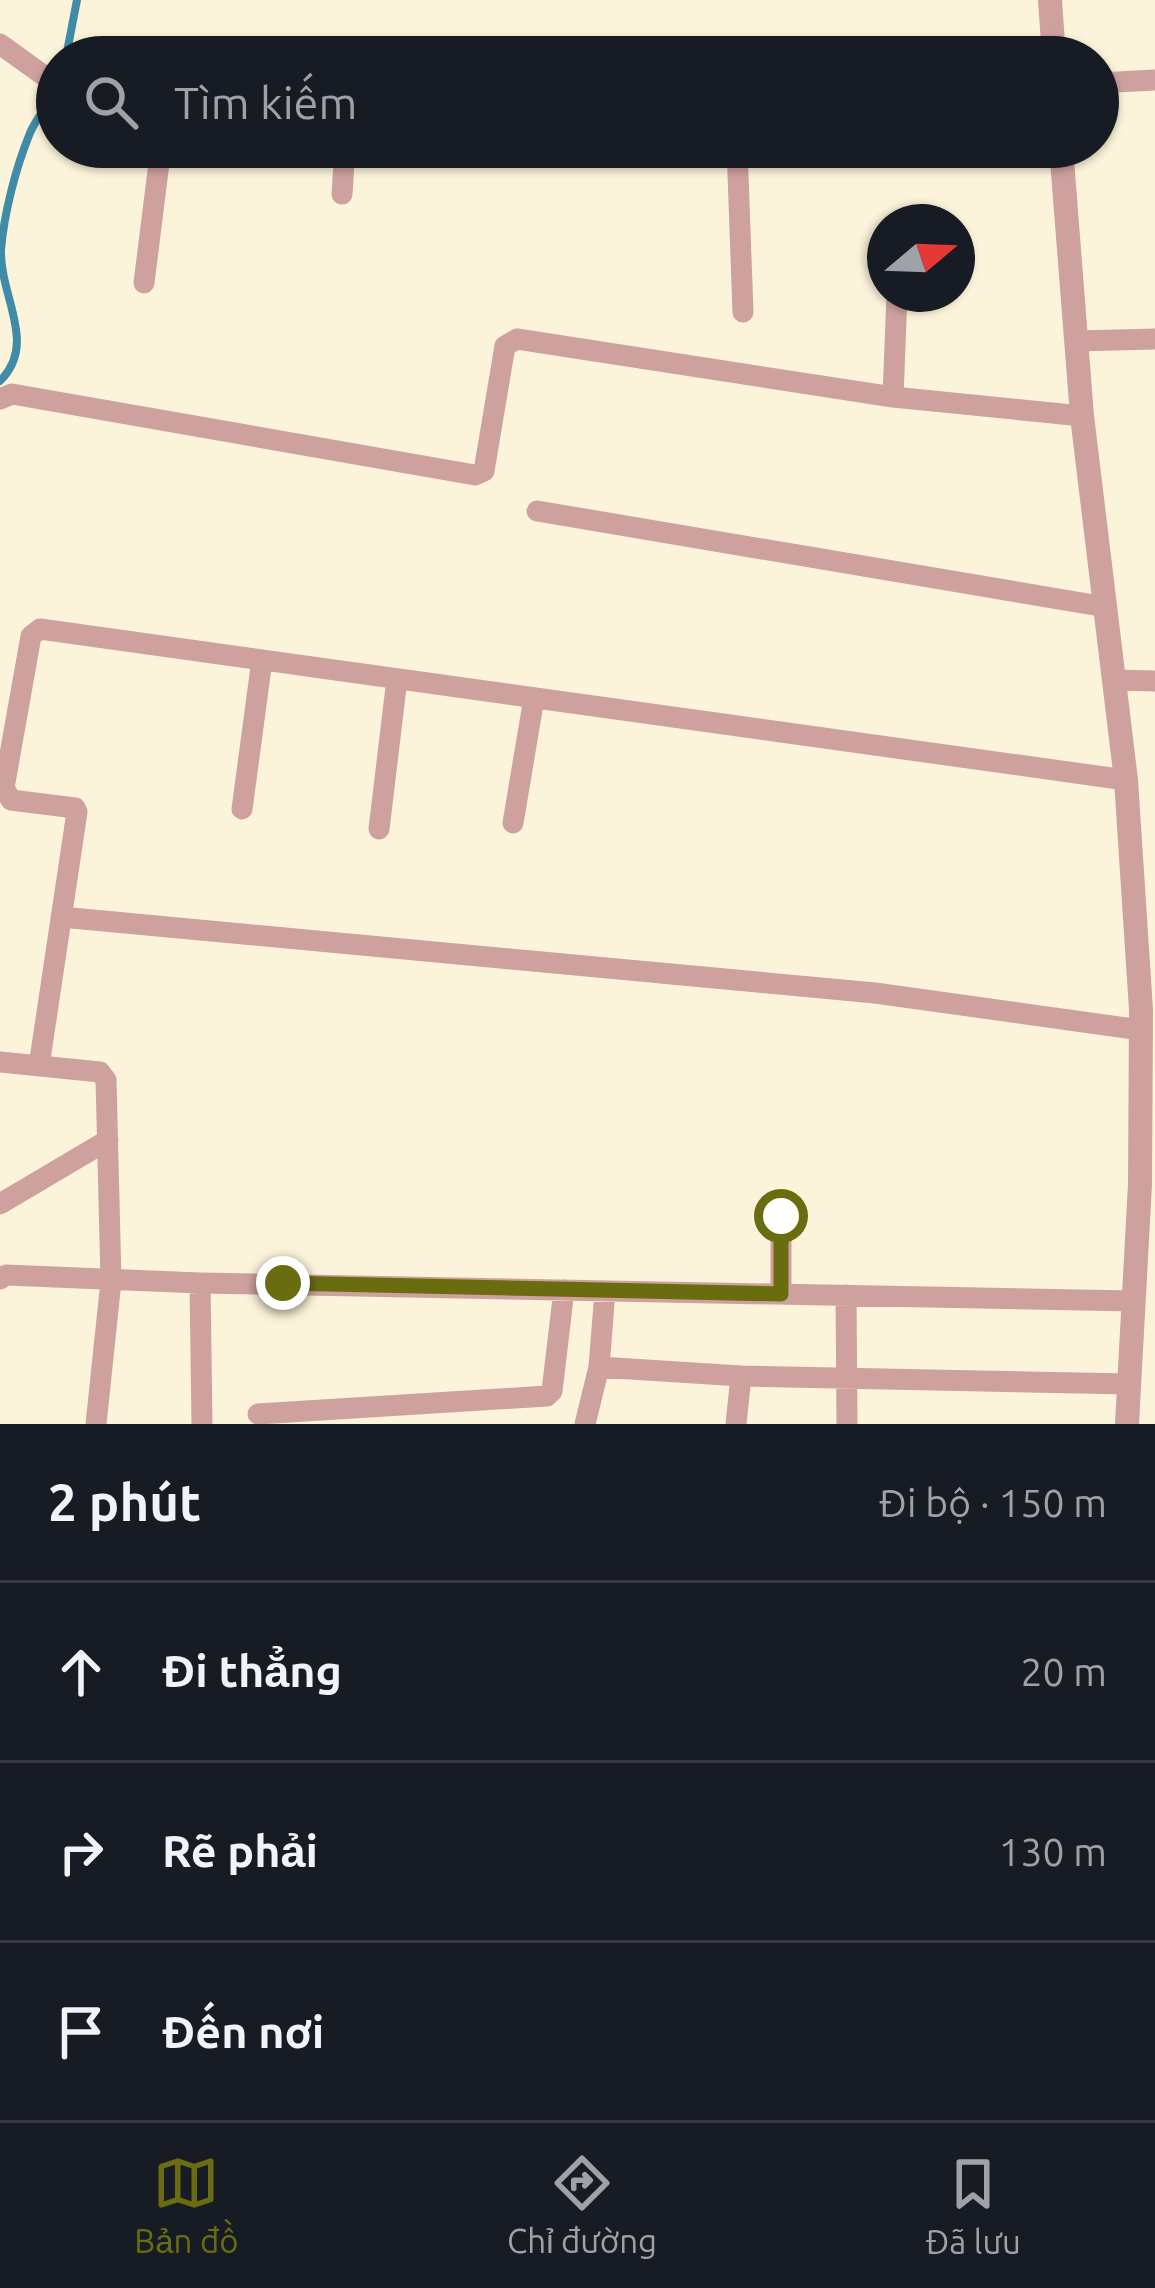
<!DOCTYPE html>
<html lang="vi">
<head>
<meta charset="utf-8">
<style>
  :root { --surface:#171b24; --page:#242831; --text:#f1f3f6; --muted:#9ea1a6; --line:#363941; --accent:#6a6d0f }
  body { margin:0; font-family:Ubuntu,sans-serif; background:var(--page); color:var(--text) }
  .compass { position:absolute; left:867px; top:204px; width:108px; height:108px; border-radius:50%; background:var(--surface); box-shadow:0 3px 9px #0004; rotate:71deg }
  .stop { position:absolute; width:36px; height:36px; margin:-27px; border:9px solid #6a6d0f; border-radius:50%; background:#fff }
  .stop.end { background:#6a6d0f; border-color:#fff; box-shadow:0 3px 12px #0008 }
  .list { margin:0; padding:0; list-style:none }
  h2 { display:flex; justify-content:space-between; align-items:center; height:156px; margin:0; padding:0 48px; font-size:51px }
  h2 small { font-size:39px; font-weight:400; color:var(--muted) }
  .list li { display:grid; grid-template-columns:78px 1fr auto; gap:36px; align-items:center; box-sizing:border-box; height:180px; padding:0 48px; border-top:3px solid var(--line) }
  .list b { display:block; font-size:45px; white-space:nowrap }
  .list em { font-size:39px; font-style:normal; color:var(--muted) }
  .icon { flex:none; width:66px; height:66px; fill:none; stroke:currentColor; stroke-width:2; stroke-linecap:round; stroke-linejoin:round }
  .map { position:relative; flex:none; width:1155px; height:1424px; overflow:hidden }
  .search { position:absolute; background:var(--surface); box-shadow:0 3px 9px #0004; left:36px; right:36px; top:36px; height:132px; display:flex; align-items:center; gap:30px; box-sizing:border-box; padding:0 42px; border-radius:66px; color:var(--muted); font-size:45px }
  .sheet { height:696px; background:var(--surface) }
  nav { display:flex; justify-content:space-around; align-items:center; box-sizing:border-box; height:168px; border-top:3px solid var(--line); background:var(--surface); font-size:33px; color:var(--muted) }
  nav a { display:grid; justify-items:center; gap:6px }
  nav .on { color:var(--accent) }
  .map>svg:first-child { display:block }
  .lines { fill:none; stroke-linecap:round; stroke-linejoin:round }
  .stream { stroke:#408ca8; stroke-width:8 }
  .minor { stroke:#cea19f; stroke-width:21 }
  .tertiary { stroke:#cea19f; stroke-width:24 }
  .route { stroke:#6a6d0f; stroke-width:15 }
</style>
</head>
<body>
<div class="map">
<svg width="1155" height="1424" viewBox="0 0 1155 1424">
  <rect width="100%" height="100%" fill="#fcf4da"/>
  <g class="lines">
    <path class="stream" d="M 66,57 L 77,0
      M 0,381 C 38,343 0,298 1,250 C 4,213 16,167 30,133 C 37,116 51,103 57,85"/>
    <path class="minor" d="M 0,44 L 43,75 L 57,79
      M 775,57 L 1053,48
      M 1098,83 L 1155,80
      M 737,147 L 743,312
      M 342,194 L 345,147
      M 144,283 L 161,147
      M 1076,341 L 1155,339
      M 893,397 L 897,294
      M 0,399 L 12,394 L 475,475 L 484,471 L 505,346 L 517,339 L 893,397 L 1082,416
      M 537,511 L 1106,607
      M 1115,680 L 1155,681
      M 242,809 L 262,660
      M 513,823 L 534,698
      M 379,829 L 397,679
      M 61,917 L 875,993 L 1141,1030
      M 0,1062 L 100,1072 L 106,1080 L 111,1281 L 96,1424
      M 39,1066 L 77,812 L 75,808 L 11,800 L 4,788 L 31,636 L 40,629 L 1126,780
      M 0,1204 L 108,1140
      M 0,1279 L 6,1275 L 200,1283 L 1133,1301
      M 200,1283 L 202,1424
      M 781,1294 L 781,1216
      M 846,1295 L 847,1424
      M 599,1367 L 741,1376 L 1128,1384
      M 258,1414 L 547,1396 L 552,1391 L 564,1290
      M 585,1424 L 599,1367 L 605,1291
      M 736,1424 L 741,1376"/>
    <path class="tertiary" d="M 1050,0 L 1054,57
      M 1061,147 L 1082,416 L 1126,780 L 1141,1010 L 1140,1184 L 1127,1424"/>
  </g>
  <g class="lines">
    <path class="route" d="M 283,1283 L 781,1294 L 781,1216"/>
  </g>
</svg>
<svg class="compass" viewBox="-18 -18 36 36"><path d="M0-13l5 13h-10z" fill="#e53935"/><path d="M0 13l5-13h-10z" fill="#9ea1a6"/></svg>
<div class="stop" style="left:781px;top:1216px"></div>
<div class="stop end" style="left:283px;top:1283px"></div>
<div class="search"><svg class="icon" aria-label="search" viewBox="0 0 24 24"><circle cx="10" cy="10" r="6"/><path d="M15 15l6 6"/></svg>Tìm kiếm</div>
</div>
<section class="sheet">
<h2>2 phút<small>Đi bộ · 150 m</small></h2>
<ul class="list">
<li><svg class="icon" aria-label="ahead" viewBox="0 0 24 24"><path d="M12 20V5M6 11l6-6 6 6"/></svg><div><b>Đi thẳng</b></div><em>20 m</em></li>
<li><svg class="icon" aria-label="right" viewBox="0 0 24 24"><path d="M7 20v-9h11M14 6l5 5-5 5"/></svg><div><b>Rẽ phải</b></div><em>130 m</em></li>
<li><svg class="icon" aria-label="arrive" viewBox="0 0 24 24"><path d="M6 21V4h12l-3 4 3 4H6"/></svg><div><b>Đến nơi</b></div></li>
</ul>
</section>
<nav>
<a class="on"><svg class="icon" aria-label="map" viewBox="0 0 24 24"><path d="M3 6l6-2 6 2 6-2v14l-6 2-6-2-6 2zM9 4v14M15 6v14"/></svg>Bản đồ</a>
<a><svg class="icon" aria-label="directions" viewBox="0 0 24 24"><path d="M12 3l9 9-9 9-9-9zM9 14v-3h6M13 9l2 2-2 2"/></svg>Chỉ đường</a>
<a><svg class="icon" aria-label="saved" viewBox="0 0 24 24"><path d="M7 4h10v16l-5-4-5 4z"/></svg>Đã lưu</a>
</nav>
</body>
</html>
